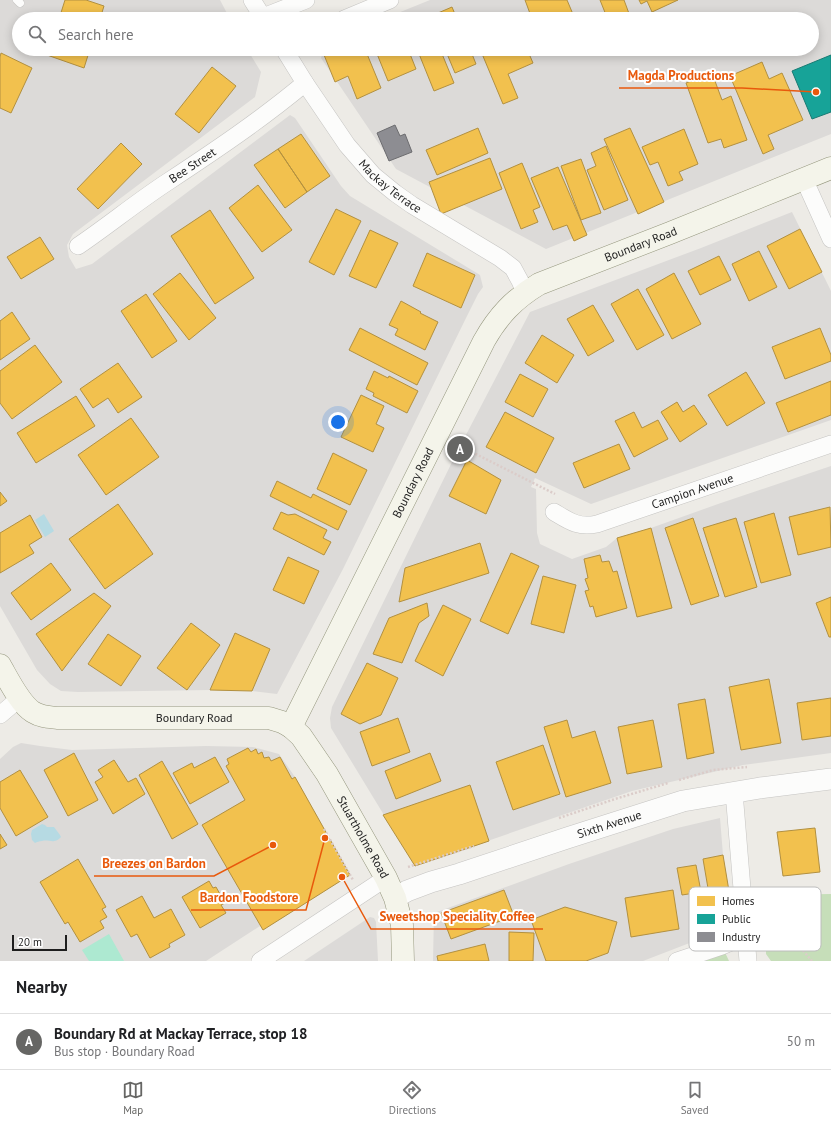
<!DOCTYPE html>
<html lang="en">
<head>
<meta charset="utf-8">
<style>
  :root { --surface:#fff; --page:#f6f6f6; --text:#202124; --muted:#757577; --line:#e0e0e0; --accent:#666664 }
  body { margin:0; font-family:"PT Sans",sans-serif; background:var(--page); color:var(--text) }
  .scale { position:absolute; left:12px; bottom:10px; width:55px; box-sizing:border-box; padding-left:4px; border:2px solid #1e1e1e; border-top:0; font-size:11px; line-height:14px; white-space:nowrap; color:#1e1e1e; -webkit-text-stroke:3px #fff; paint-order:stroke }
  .you { position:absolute; left:338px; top:422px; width:14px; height:14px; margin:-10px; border:3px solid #fff; border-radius:50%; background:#1a73e8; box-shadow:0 0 0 6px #1a73e833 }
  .badge { display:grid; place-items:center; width:26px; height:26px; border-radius:50%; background:var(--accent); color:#fff; font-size:13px; font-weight:700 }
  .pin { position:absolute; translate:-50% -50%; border:2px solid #fff; box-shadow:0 1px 4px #0006 }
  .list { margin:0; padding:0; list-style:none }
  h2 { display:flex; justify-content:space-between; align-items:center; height:52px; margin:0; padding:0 16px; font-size:17px }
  h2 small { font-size:13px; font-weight:400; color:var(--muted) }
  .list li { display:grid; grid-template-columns:26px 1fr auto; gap:12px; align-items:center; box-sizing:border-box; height:56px; padding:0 16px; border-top:1px solid var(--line) }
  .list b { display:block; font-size:15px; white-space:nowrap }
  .list p { margin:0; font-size:13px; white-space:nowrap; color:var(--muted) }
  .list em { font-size:13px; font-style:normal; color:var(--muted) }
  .icon { flex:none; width:22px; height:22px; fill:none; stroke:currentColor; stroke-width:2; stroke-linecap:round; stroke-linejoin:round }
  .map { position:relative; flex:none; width:831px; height:961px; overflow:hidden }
  .search { position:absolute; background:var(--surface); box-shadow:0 2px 10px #0003; left:12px; right:12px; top:12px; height:44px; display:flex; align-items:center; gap:10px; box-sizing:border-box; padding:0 14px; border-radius:22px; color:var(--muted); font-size:15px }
  .sheet { height:108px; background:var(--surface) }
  nav { display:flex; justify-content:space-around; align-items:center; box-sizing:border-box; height:56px; border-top:1px solid var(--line); background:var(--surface); font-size:11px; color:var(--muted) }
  nav a { display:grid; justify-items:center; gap:2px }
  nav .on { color:var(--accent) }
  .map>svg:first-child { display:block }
  .residential { fill:#dcdad8 }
  .forest { fill:#c6deb9 }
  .pitch { fill:#ade9d1 }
  .water { fill:#b6dae3 }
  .homes { fill:#f2c14e; stroke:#b29040 }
  .public { fill:#17a398; stroke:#197b73 }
  .industry { fill:#8d8d92; stroke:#6c6c6f }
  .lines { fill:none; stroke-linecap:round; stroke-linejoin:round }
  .service-casing { stroke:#c5c4c2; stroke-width:9 }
  .minor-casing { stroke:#c5c4c2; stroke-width:18 }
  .tertiary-casing { stroke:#c5c4c2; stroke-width:22 }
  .secondary-casing { stroke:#95977e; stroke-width:23 }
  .path { stroke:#dbccc9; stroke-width:2.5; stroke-dasharray:2 2; stroke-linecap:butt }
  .service { stroke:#fcfcfb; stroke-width:8 }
  .minor { stroke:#fcfcfb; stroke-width:17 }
  .tertiary { stroke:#fcfcfb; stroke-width:21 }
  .secondary { stroke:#f4f4ea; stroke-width:22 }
  .labels { text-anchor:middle; stroke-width:4; stroke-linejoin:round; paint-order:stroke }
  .street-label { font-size:12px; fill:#1e1e1e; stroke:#fff }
  .key { fill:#fff; stroke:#bcbcbc; stroke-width:1 }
  .key-label { font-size:11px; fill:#1e1e1e }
  .leader { fill:none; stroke:#e8590c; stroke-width:1.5 }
  .callout-dot { fill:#e8590c; stroke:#fff; stroke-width:1.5 }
  .callout-label { font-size:13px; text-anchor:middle; font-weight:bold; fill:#e8590c; stroke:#fff; stroke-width:4; stroke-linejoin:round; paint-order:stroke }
</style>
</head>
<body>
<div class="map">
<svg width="831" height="961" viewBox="0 0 831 961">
  <rect width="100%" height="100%" fill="#edebe6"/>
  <path class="residential" d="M 0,0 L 220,0 L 230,19 L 19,19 L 19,49 L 247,49 L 261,72 L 255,97 L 73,234 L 67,245 L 69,257 L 76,269 L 92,264 L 290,115 L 295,118 L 341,186 L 350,196 L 480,275 L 483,287 L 478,294 L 466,318 L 343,569 L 277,694 L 252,691 L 210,690 L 78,692 L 61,691 L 50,684 L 37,670 L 0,606 Z
    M 430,0 L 831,0 L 831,134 L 546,249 L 396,169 L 321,58 L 324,49 L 812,49 L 812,19 L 383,19 Z
    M 792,212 L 831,291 L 831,420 L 591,504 L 535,478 L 531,487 L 536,489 L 537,533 L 540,544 L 572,559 L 606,547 L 617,538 L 651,528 L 718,504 L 831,466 L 831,753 L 743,765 L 632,791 L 415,866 L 331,728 L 330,718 L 332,707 L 456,454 L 530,312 L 701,248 Z
    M 21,743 L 40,746 L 72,750 L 206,746 L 253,747 L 279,754 L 295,777 L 350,875 L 263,930 L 260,926 L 206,961 L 0,961 L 0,759 L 13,747 Z
    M 720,818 L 723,855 L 731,903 L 731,927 L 643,961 L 433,961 L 434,913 L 569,864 L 673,829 Z
    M 370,917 L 374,918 L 376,922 L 378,961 L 304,961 Z"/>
  <path class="forest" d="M 831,894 L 831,961 L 771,961 L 766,954 L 766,895 Z
    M 722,946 L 729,961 L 680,961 Z"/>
  <path class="pitch" d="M 109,934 L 124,961 L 89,961 L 82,950 Z"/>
  <path class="water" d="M 44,514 L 54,531 L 45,537 L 35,520 Z
    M 42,824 L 45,825 L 47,827 L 54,827 L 60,835 L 61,837 C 53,845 50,839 42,841 C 39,841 37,842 35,843 L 32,840 L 31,834 L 32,830 Z"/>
  <path class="homes" d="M 65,0 L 86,0 L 104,6 L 100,19 L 59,19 Z
    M 525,0 L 567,0 L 575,19 L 532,19 Z
    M 600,0 L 624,0 L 631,19 L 597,19 L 606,15 Z
    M 639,0 L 678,0 L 652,12 L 647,1 L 641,4 Z
    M 452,7 L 457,19 L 432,19 L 431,16 Z
    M 49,49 L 90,49 L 84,68 L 47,55 Z
    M 325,49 L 349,49 L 350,51 L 356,49 L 365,49 L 381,88 L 357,99 L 348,76 L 335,82 L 322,50 Z
    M 375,49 L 408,49 L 416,69 L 388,81 Z
    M 417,49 L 440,49 L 454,83 L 434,91 Z
    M 445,49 L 470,49 L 476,64 L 455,73 Z
    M 480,49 L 527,49 L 533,63 L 508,74 L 518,98 L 503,104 Z
    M 1,53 L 32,68 L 11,113 L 0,108 L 0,57 Z
    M 762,62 L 769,79 L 782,73 L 803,120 L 768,135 L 774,149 L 763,154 L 730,76 Z
    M 212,67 L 236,86 L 199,133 L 175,114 Z
    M 712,73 L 722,100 L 731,96 L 747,140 L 724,148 L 721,139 L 708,143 L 686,83 Z
    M 478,128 L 488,153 L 437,175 L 426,150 Z
    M 630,128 L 664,202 L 638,214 L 604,139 Z
    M 684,129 L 698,164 L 679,172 L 683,180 L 668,186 L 658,162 L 650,165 L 642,147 Z
    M 301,134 L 330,176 L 307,192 L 278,149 Z
    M 121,143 L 142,164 L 98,209 L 77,189 Z
    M 606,146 L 628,200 L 604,210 L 587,170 L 596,166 L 591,153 Z
    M 278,149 L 307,192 L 285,208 L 254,165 Z
    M 490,158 L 502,189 L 441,214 L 429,182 Z
    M 581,159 L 601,213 L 581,220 L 561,166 Z
    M 522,163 L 540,207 L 533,210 L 538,222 L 521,229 L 499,173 Z
    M 558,167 L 587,235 L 574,241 L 567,225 L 553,230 L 531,178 Z
    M 258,185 L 292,230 L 262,252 L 229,208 Z
    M 336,209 L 361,221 L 334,275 L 309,262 Z
    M 210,210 L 254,278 L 215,304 L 171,236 Z
    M 800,229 L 822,272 L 789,289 L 767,246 Z
    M 370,230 L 398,243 L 376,288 L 349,276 Z
    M 40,237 L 54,259 L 21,279 L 7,257 Z
    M 759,251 L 777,287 L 749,301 L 732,264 Z
    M 427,253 L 475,275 L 461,308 L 413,286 Z
    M 719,256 L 731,280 L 700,295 L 688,271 Z
    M 180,273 L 216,318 L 189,340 L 153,294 Z
    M 674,273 L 701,324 L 672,339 L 646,289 Z
    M 638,289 L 664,335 L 637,350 L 611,304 Z
    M 146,294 L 177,341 L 152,358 L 121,311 Z
    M 401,301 L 421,312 L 420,313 L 438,322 L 425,350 L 395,335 L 398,329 L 389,325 Z
    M 593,305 L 614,341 L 588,356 L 567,319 Z
    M 12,312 L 30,339 L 0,360 L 0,321 Z
    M 360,328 L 428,363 L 417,385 L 349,350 Z
    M 820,328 L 831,355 L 831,361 L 785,379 L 772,347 Z
    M 542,335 L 574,355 L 557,383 L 525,363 Z
    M 35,345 L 62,382 L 12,419 L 0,403 L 0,371 Z
    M 118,363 L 142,397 L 118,413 L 108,398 L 93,408 L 80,389 Z
    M 374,371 L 388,378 L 389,376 L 418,391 L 407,413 L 373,396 L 374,393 L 366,389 Z
    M 746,372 L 765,403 L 727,426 L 708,395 Z
    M 520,374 L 548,389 L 533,417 L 505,402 Z
    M 831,381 L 831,415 L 788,432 L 776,403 Z
    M 361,395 L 384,406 L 376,424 L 384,428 L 373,452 L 341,437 Z
    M 76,396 L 95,426 L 36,463 L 17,433 Z
    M 677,402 L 683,412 L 694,405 L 707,424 L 680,442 L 661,412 Z
    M 505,412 L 554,438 L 536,473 L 486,447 Z
    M 634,412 L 642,428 L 658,420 L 668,439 L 634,457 L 615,421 Z
    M 131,418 L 159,457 L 106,495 L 78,455 Z
    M 619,444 L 630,469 L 584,488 L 573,463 Z
    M 333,453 L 367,470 L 350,505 L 317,489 Z
    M 467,460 L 501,480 L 486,514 L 449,496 Z
    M 277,481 L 311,498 L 313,494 L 347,511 L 338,530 L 270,496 Z
    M 0,492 L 7,501 L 0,506 Z
    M 118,504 L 153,554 L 105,589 L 69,539 Z
    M 830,507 L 831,547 L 798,555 L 789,517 Z
    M 281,512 L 288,515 L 295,514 L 327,530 L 323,538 L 331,542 L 324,555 L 273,529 Z
    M 774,513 L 791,575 L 761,583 L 744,522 Z
    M 30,515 L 42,537 L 29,545 L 34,553 L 0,573 L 0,533 Z
    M 693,518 L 719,596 L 691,605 L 665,528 Z
    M 736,518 L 757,587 L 725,597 L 703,528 Z
    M 651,528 L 672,608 L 637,617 L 617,538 Z
    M 480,543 L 489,573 L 399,602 L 405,568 Z
    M 511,553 L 539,566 L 508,634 L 480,621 Z
    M 600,555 L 602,562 L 609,561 L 613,572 L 617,571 L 627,608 L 596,617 L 593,606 L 590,607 L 585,591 L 589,590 L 585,579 L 588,578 L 584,559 Z
    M 288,557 L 319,571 L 304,604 L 273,590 Z
    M 51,563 L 71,590 L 31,620 L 11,593 Z
    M 543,576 L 576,585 L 564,633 L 531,624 Z
    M 94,593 L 111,606 L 62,671 L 36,634 Z
    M 831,597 L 831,637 L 829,637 L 816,603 Z
    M 427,603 L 429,616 L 419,623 L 402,663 L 373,654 L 389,618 Z
    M 443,605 L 471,619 L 443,676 L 415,661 Z
    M 191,623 L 220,645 L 187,690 L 157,668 Z
    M 235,633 L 270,649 L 252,691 L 210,690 Z
    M 108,634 L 141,656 L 121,686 L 88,664 Z
    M 367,663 L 398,678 L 381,715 L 360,724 L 341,714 Z
    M 769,679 L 781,743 L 741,750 L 729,687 Z
    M 831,698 L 831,736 L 802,740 L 797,703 Z
    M 705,699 L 714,753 L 687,759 L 678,704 Z
    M 398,718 L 410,752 L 372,766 L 360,732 Z
    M 567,720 L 572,738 L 595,731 L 611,783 L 566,797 L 544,727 Z
    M 653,720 L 662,767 L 627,774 L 618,727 Z
    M 543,745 L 560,794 L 513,810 L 496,762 Z
    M 248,748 L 251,752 L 256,749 L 258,754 L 262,752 L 264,758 L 269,757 L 271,761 L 280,757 L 292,779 L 295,777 L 350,875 L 263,930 L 202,825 L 245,800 L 226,766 L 229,764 L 227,759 Z
    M 74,753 L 98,800 L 68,816 L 44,770 Z
    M 430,753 L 441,781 L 396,799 L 385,771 Z
    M 215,757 L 229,782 L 190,804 L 173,773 L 192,763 L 194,768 Z
    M 114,760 L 128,782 L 136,778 L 145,794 L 113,814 L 95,782 L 103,777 L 98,770 Z
    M 162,761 L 198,824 L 172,839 L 139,775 Z
    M 20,770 L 48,817 L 16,836 L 0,808 L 0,782 Z
    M 470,785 L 489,841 L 415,866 L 383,815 Z
    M 815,828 L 820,872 L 783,876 L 777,832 Z
    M 0,834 L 7,845 L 0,849 Z
    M 723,855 L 731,903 L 711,906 L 703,859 Z
    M 78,859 L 106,907 L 102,909 L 107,917 L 100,921 L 104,928 L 80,942 L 68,922 L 65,924 L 40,882 Z
    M 696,865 L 701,892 L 682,895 L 677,868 Z
    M 209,881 L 213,888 L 216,887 L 225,903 L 221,905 L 226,913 L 200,928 L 182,897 Z
    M 504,890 L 514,916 L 451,939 L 441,913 Z
    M 673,890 L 679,929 L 631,937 L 625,898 Z
    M 142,896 L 154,918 L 171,909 L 185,935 L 169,944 L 170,947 L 150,958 L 137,934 L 131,937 L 116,910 Z
    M 565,907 L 617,922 L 608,953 L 586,961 L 546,961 L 531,920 Z
    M 509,932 L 534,933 L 533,961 L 509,961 Z
    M 485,944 L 489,961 L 438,961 L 437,956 Z"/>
  <path class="public" d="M 831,55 L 831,112 L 812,119 L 792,71 Z"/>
  <path class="industry" d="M 395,125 L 400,136 L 405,134 L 412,152 L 389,161 L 377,133 Z"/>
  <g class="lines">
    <defs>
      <path id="service" d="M 17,0 L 20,3"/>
      <g id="minor">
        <path d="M 252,0 L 264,19"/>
        <path d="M 263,17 L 306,0"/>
        <path d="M 344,19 L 390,0"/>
        <path id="s1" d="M 284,49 L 305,83 L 347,145 L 373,175 L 395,193 L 412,205 L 500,258 L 513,268 L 520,281 L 525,292"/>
        <path d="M 804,179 L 831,239"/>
        <path id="s2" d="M 78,246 C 109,225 138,201 169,181 C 216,150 262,119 305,83"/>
        <path id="s3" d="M 554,512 C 569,521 578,528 597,524 L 831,444"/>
        <path d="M 0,715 L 20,698"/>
        <path d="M 734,792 L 748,961"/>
        <path d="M 260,961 L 386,878"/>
        <path d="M 677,961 L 722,946 L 746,936"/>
      </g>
      <g id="tertiary">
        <path id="s4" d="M 395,898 L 407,891 L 431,882 L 459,874 L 567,838 L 683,801 L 760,788 L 831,779"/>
      </g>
      <g id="secondary">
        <path id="s5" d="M 0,665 C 8,679 20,704 33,712 C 41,717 49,717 58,718 L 269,718 L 282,722 L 291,727 L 301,736 L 327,774 L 386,878 L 395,898 L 402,925 L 403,961"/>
        <path id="s6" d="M 291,727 L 484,341 C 498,316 514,299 539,284 L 670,233 L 831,168"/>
      </g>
    </defs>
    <use href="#service" class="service-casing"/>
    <use href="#minor" class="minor-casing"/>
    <use href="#tertiary" class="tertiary-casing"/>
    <use href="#secondary" class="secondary-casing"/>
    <path class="path" d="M 454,443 L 555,494
      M 679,780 L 713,770 L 747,767
      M 559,818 L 615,799 L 668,783
      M 324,829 L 353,880
      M 408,867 L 474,846
      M 762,928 L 794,940 L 812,961"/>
    <use href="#service" class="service"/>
    <use href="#minor" class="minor"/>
    <use href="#tertiary" class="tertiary"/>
    <use href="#secondary" class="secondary"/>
  </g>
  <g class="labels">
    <g class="street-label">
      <text dy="4" stroke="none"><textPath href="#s2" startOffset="140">Bee Street</textPath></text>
      <text dy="4" stroke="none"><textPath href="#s1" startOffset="175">Mackay Terrace</textPath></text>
      <text dy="4" stroke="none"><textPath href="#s6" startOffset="621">Boundary Road</textPath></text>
      <text dy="4" stroke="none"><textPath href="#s6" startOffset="273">Boundary Road</textPath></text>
      <text dy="4" stroke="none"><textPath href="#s3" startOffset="147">Campion Avenue</textPath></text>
      <text dy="4" stroke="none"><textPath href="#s5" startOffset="220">Boundary Road</textPath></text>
      <text dy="4" stroke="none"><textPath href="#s4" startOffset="227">Sixth Avenue</textPath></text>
      <text dy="4" stroke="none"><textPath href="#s5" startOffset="451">Stuartholme Road</textPath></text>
    </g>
  </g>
  <rect x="689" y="887" width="132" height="64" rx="6" class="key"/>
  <rect x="697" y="896" width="18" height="10" fill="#f2c14e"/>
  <rect x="697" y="914" width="18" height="10" fill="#17a398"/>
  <rect x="697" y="932" width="18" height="10" fill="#8d8d92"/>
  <g class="key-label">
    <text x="722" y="905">Homes</text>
    <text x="722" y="923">Public</text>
    <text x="722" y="941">Industry</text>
  </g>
  <path class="leader" d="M816 92L742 88H619M273 845L214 876H94M325 838L306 910H191M342 877L371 929H543"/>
  <g class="callout-dot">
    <circle cx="816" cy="92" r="4"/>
    <circle cx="273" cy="845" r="4"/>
    <circle cx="325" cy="838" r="4"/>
    <circle cx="342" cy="877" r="4"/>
  </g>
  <g class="callout-label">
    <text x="681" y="80">Magda Productions</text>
    <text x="154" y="868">Breezes on Bardon</text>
    <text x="249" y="902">Bardon Foodstore</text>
    <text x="457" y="921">Sweetshop Speciality Coffee</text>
  </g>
</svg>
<div class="scale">20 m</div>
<div class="you"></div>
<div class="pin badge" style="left:460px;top:449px">A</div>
<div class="search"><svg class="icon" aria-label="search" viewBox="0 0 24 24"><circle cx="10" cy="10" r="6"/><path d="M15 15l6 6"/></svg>Search here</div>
</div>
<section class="sheet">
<h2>Nearby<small></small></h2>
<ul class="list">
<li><span class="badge">A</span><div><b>Boundary Rd at Mackay Terrace, stop 18</b><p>Bus stop · Boundary Road</p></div><em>50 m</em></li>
</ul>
</section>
<nav>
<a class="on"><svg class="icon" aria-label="map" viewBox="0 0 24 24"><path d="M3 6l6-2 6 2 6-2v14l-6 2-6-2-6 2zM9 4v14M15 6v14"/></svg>Map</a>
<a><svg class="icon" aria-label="directions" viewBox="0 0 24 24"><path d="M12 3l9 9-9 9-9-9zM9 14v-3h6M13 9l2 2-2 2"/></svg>Directions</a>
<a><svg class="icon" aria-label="saved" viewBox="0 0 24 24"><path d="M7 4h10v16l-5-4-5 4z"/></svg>Saved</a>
</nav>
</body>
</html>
